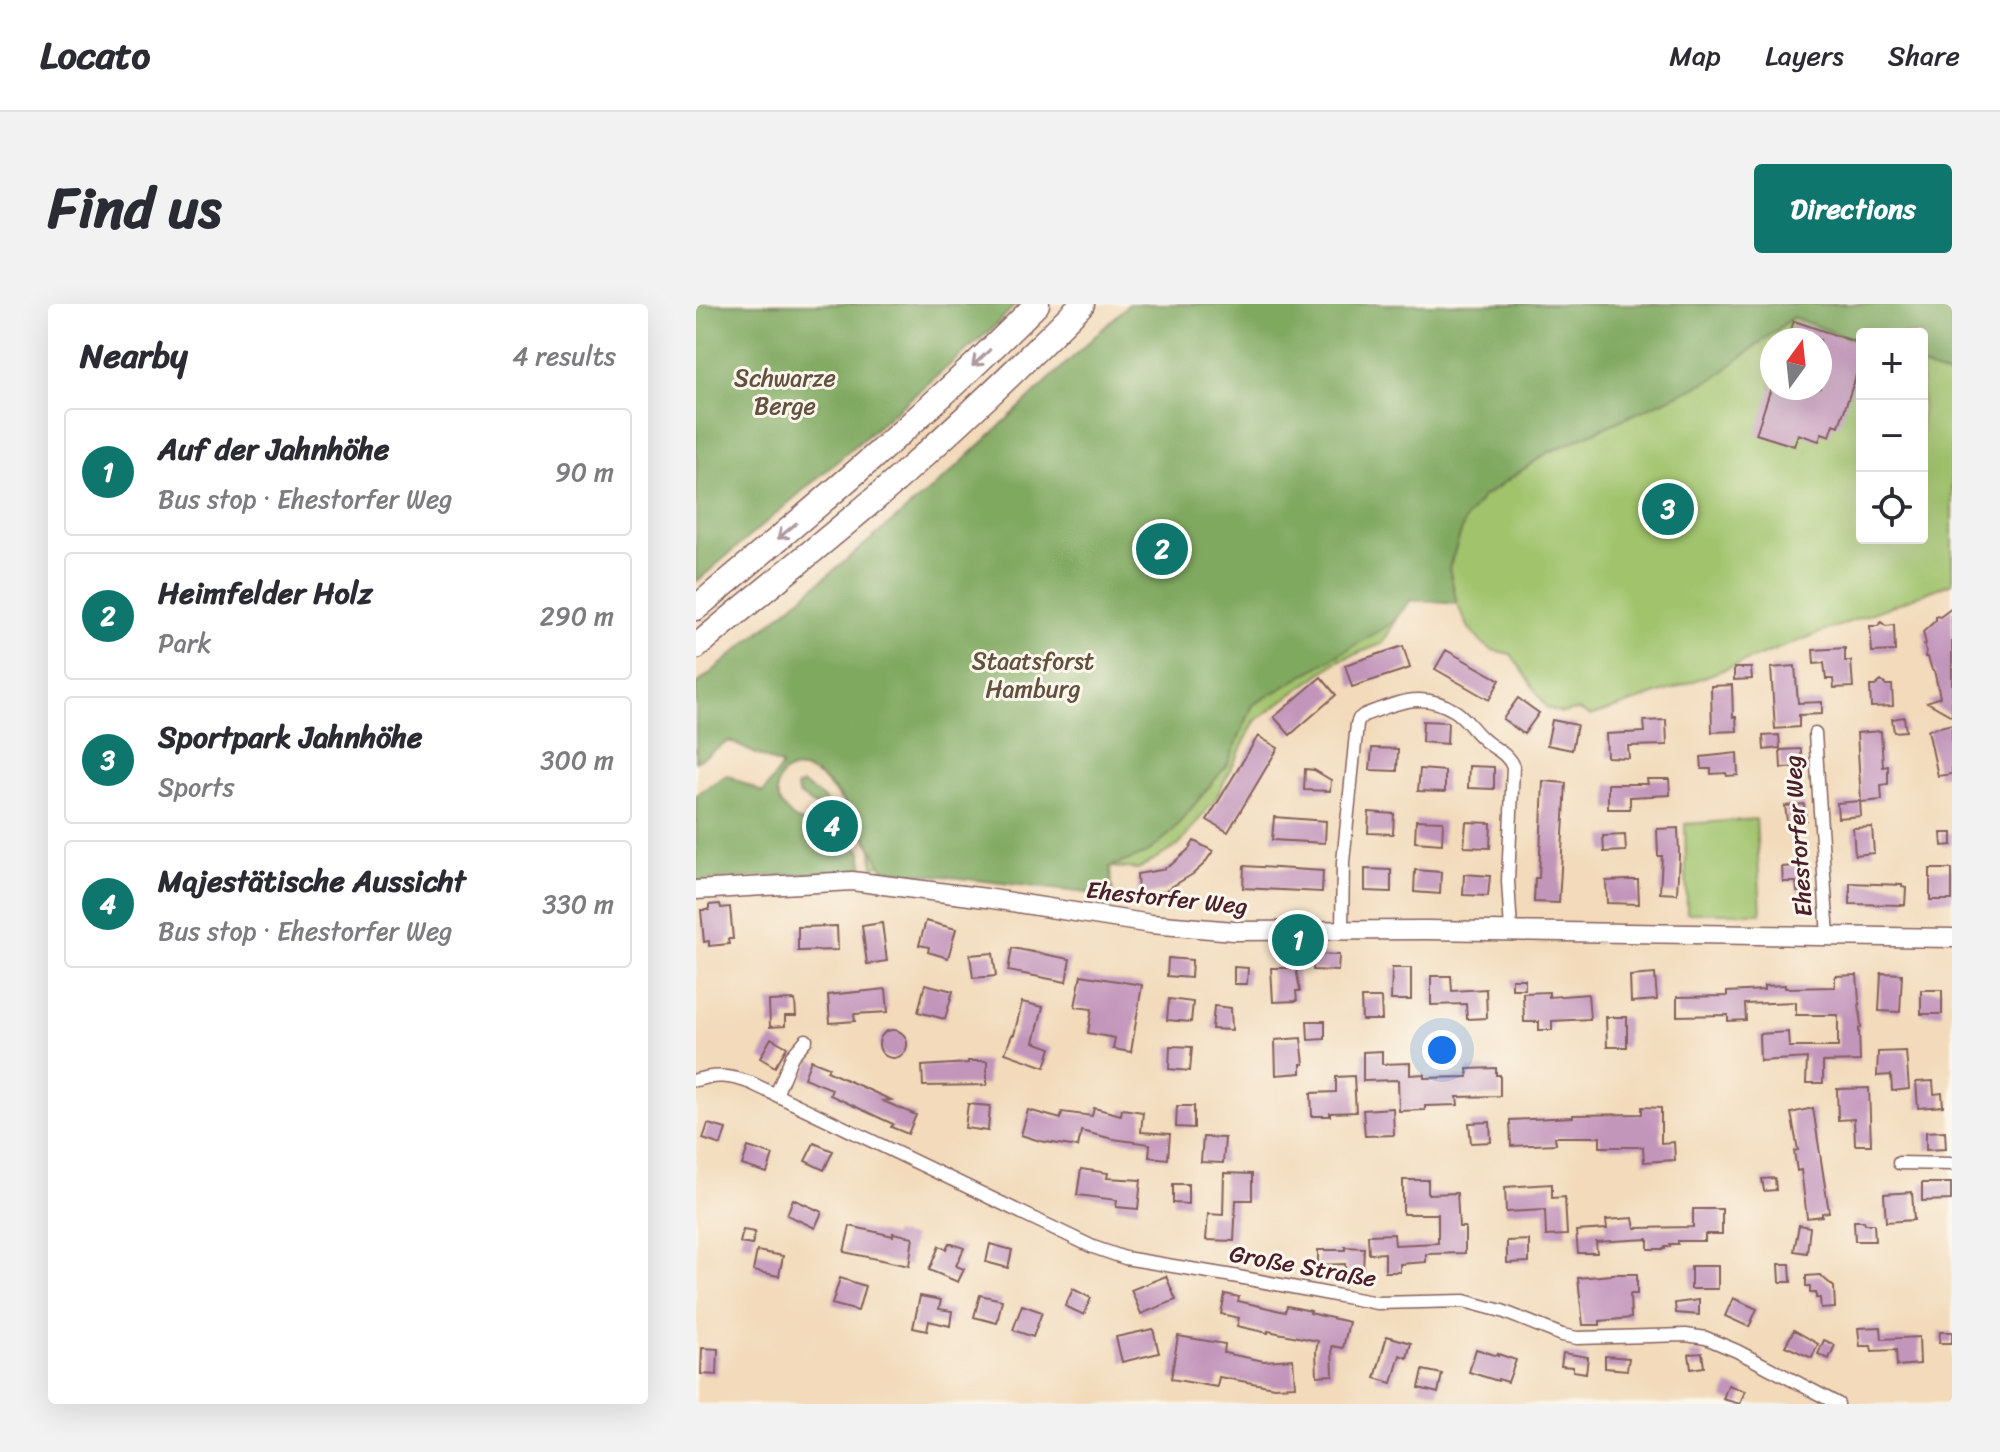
<!DOCTYPE html>
<html lang="en">
<head>
<meta charset="utf-8">
<style>
  :root { --surface:#fff; --page:#f2f2f3; --text:#2b2b33; --muted:#7c7c81; --line:#e1e1e2; --accent:#0f766e }
  body { margin:0; font-family:Sriracha,sans-serif; background:var(--page); color:var(--text) }
  .controls { position:absolute; right:24px; top:24px; display:grid; overflow:hidden; border-radius:8px; box-shadow:0 8px 32px #0002 }
  .controls button { width:72px; height:72px; display:grid; place-items:center; padding:0; border:0; border-bottom:2px solid var(--line); background:var(--surface); color:var(--text); font:40px sans-serif }
  .compass { position:absolute; left:1064px; top:24px; width:72px; height:72px; border-radius:50%; background:var(--surface); box-shadow:0 8px 32px #0002; rotate:15deg }
  .you { position:absolute; left:746px; top:746px; width:28px; height:28px; margin:-20px; border:6px solid #fff; border-radius:50%; background:#1a73e8; box-shadow:0 0 0 12px #1a73e833 }
  .badge { display:grid; place-items:center; width:52px; height:52px; border-radius:50%; background:var(--accent); color:#fff; font-size:26px; font-weight:700 }
  .pin { position:absolute; translate:-50% -50%; border:4px solid #fff; box-shadow:0 2px 8px #0006 }
  .list { margin:0; padding:0; list-style:none }
  h2 { display:flex; justify-content:space-between; align-items:center; height:104px; margin:0; padding:0 32px; font-size:34px }
  h2 small { font-size:26px; font-weight:400; color:var(--muted) }
  .list li { display:grid; grid-template-columns:52px 1fr auto; gap:24px; align-items:center; box-sizing:border-box; height:128px; margin:0 16px 16px; padding:0 16px; border:2px solid var(--line); border-radius:8px }
  .list b { display:block; font-size:30px; white-space:nowrap }
  .list p { margin:0; font-size:26px; white-space:nowrap; color:var(--muted) }
  .list em { font-size:26px; font-style:normal; color:var(--muted) }
  .icon { flex:none; width:44px; height:44px; fill:none; stroke:currentColor; stroke-width:2; stroke-linecap:round; stroke-linejoin:round }
  .map { position:relative; flex:none; width:1256px; height:1100px; overflow:hidden; border-radius:8px }
  header { display:flex; align-items:center; gap:48px; box-sizing:border-box; height:112px; padding:0 40px; background:var(--surface); border-bottom:2px solid var(--line) }
  header strong { font-size:38px }
  nav { display:flex; gap:44px; margin-inline-start:auto; font-size:28px }
  .intro { display:flex; align-items:center; justify-content:space-between; box-sizing:border-box; height:192px; padding:0 48px }
  h1 { margin:0; font-size:56px }
  .button { padding:20px 36px; border-radius:8px; background:var(--accent); color:#fff; font-size:28px; font-weight:700 }
  main { display:flex; gap:48px; padding:0 48px }
  aside { flex:1; background:var(--surface); border-radius:8px; box-shadow:0 8px 32px #0002 }
  .map>svg:first-child { display:block }
  .green { fill:#a0c36c; stroke:#75714c; stroke-width:2; fill-rule:evenodd }
  .forest { fill:#80a960; stroke:#656446; stroke-width:2 }
  .building { fill:#c295bb }
  .lines { fill:none; stroke-linecap:round; stroke-linejoin:round }
  .street-casing { stroke:#85605d; stroke-width:15 }
  .secondary-casing { stroke:#85605d; stroke-width:21 }
  .highway-casing { stroke:#85605d; stroke-width:27 }
  .street { stroke:#fff; stroke-width:12 }
  .secondary { stroke:#fff; stroke-width:18 }
  .highway { stroke:#fff; stroke-width:24 }
  .oneway { stroke:#ae9aa0 }
  .labels { text-anchor:middle; stroke-width:6; stroke-linejoin:round; paint-order:stroke }
  .park-label { font-size:24px; fill:#64503e; stroke:#fbf7ec }
  .street-label { font-size:24px; fill:#4a1f2b; stroke:#fbf7ec }
</style>
</head>
<body>
<header>
<strong>Locato</strong>
<nav><a>Map</a><a>Layers</a><a>Share</a></nav>
</header>
<div class="intro"><h1>Find us</h1><a class="button">Directions</a></div>
<main>
<aside>
<h2>Nearby<small>4 results</small></h2>
<ul class="list">
<li><span class="badge">1</span><div><b>Auf der Jahnhöhe</b><p>Bus stop · Ehestorfer Weg</p></div><em>90 m</em></li>
<li><span class="badge">2</span><div><b>Heimfelder Holz</b><p>Park</p></div><em>290 m</em></li>
<li><span class="badge">3</span><div><b>Sportpark Jahnhöhe</b><p>Sports</p></div><em>300 m</em></li>
<li><span class="badge">4</span><div><b>Majestätische Aussicht</b><p>Bus stop · Ehestorfer Weg</p></div><em>330 m</em></li>
</ul>
</aside>
<div class="map">
<svg width="1256" height="1100" viewBox="0 0 1256 1100">
  <rect width="100%" height="100%" fill="#fbf7ec"/>
  <filter id="ink" filterUnits="userSpaceOnUse"><feTurbulence type="fractalNoise" baseFrequency=".0125" numOctaves="2"/><feDisplacementMap in="SourceGraphic" scale="16" xChannelSelector="R" yChannelSelector="G"/><feConvolveMatrix kernelMatrix="1 2 1 2 8 2 1 2 1" color-interpolation-filters="sRGB"/></filter>
  <filter id="wash" filterUnits="userSpaceOnUse"><feTurbulence type="fractalNoise" baseFrequency=".006" numOctaves="4" result="noise"/><feDisplacementMap in="SourceGraphic" scale="32" xChannelSelector="R" yChannelSelector="G"/><feGaussianBlur stdDeviation="1.8" result="paint"/><feColorMatrix in="noise" values="0 0 0 0 0 0 0 0 0 0 0 0 0 0 0 0 0 1.4 0 .05"/><feComposite in="paint" operator="in"/></filter>
  <g filter="url(#wash)">
    <rect width="100%" height="100%" fill="#f2daba"/>
    <path class="green" d="M 459,0 L 1256,0 L 1256,279 L 979,384 L 895,412 L 882,406 L 865,409 L 851,404 L 815,350 L 796,346 L 784,337 L 773,324 L 761,300 L 753,264 L 766,224 L 702,313 L 686,340 L 642,357 L 559,417 L 520,494 L 483,541 L 442,565 L 414,563 L 417,592 L 189,559 L 177,563 L 176,545 L 146,497 L 105,450 ZM 1166,30 L 1226,30 L 1226,234 L 1166,234 ZM 1076,36 L 1124,36 L 1124,84 L 1076,84 ZM 1003,81 L 851,149 L 788,192 L 812,133 Z
      M 1060,515 L 1065,609 L 991,609 L 989,520 Z"/>
    <path class="forest" d="M 0,0 L 320,0 L 299,22 L 0,278 Z
      M 433,0 L 1256,0 L 1256,73 L 1226,62 L 1226,30 L 1166,30 L 1166,39 L 1097,13 L 1019,74 L 851,149 L 787,193 L 769,216 L 753,264 L 761,300 L 715,296 L 695,320 L 557,401 L 531,461 L 475,529 L 451,549 L 414,563 L 417,592 L 187,565 C 172,538 155,501 133,480 C 125,473 111,463 99,465 C 79,467 77,490 87,503 C 91,508 96,514 101,516 C 111,521 132,522 144,524 L 165,548 L 168,566 L 0,577 L 0,491 L 31,471 L 67,489 L 86,462 L 33,437 L 0,458 L 0,381 L 250,173 Z
      M 107,480 L 127,494 L 130,498 L 129,502 L 125,505 L 122,504 L 102,490 L 101,482 Z"/>
    <g id="blocks">
      <path class="building" d="M 1098,17 L 1166,40 L 1166,54 L 1143,122 L 1138,120 L 1134,132 L 1126,129 L 1123,137 L 1102,130 L 1098,142 L 1060,130 L 1075,84 L 1124,84 L 1124,36 L 1091,36 Z
        M 1256,304 L 1256,412 L 1231,398 L 1244,393 L 1238,366 L 1236,366 L 1232,353 L 1229,353 L 1230,348 L 1228,341 L 1230,340 L 1227,328 L 1240,316 L 1240,312 L 1244,313 Z
        M 1185,318 L 1190,322 L 1198,321 L 1199,347 L 1176,348 L 1174,322 L 1182,322 Z
        M 707,342 L 714,364 L 656,383 L 649,361 Z
        M 1149,344 L 1149,357 L 1155,357 L 1157,383 L 1138,384 L 1137,375 L 1130,375 L 1128,359 L 1118,360 L 1117,346 Z
        M 750,346 L 804,376 L 793,396 L 739,365 Z
        M 1099,362 L 1102,399 L 1126,398 L 1126,410 L 1103,411 L 1103,423 L 1079,425 L 1075,364 Z
        M 1038,364 L 1055,364 L 1056,375 L 1038,376 Z
        M 625,373 L 640,391 L 594,431 L 578,413 Z
        M 1185,377 L 1190,381 L 1196,381 L 1197,402 L 1175,403 L 1174,382 L 1179,382 Z
        M 1036,381 L 1037,413 L 1040,413 L 1041,427 L 1016,428 L 1015,382 Z
        M 822,394 L 843,409 L 828,430 L 807,415 Z
        M 1208,413 L 1210,427 L 1198,428 L 1196,415 Z
        M 856,416 L 881,421 L 876,446 L 851,441 Z
        M 970,416 L 971,441 L 932,442 L 933,454 L 911,453 L 910,430 L 949,428 L 948,417 Z
        M 727,417 L 752,418 L 751,440 L 726,438 Z
        M 1256,420 L 1256,470 L 1242,472 L 1232,426 Z
        M 1185,427 L 1187,463 L 1192,462 L 1192,480 L 1185,481 L 1186,496 L 1165,498 L 1161,429 Z
        M 1083,431 L 1084,444 L 1068,446 L 1067,432 Z
        M 562,432 L 582,444 L 532,528 L 511,516 Z
        M 676,444 L 702,445 L 701,467 L 674,466 Z
        M 1105,445 L 1106,463 L 1085,464 L 1084,446 Z
        M 1041,449 L 1042,471 L 1031,472 L 1030,469 L 1015,470 L 1015,465 L 1006,465 L 1005,453 Z
        M 773,462 L 798,463 L 798,485 L 772,484 Z
        M 609,465 L 618,466 L 635,476 L 634,487 L 608,486 Z
        M 724,465 L 749,467 L 749,488 L 722,487 Z
        M 951,475 L 973,475 L 974,491 L 934,493 L 934,505 L 912,505 L 912,480 L 952,480 Z
        M 847,477 L 870,479 L 863,599 L 838,598 L 839,574 L 843,574 Z
        M 1164,497 L 1165,512 L 1142,514 L 1141,499 Z
        M 1108,500 L 1110,516 L 1091,517 L 1089,502 Z
        M 673,508 L 698,510 L 697,530 L 672,529 Z
        M 578,513 L 630,517 L 629,539 L 576,536 Z
        M 720,516 L 747,517 L 746,540 L 719,538 Z
        M 770,518 L 795,519 L 794,544 L 768,543 Z
        M 1176,523 L 1178,549 L 1159,551 L 1157,524 Z
        M 982,524 L 983,551 L 981,590 L 964,589 L 966,552 L 962,552 L 961,525 Z
        M 1245,529 L 1256,529 L 1256,541 L 1246,542 Z
        M 929,531 L 930,547 L 908,548 L 907,532 Z
        M 498,537 L 517,547 L 508,560 L 497,570 L 470,586 L 456,590 L 442,591 L 441,570 L 465,566 L 475,561 L 493,545 Z
        M 1113,561 L 1114,587 L 1101,588 L 1100,578 L 1087,578 L 1086,563 Z
        M 548,562 L 627,567 L 626,588 L 547,584 Z
        M 669,565 L 695,566 L 695,588 L 669,587 Z
        M 1234,565 L 1256,565 L 1256,596 L 1234,596 Z
        M 719,566 L 745,568 L 744,590 L 718,588 Z
        M 768,570 L 794,572 L 792,592 L 767,591 Z
        M 932,576 L 942,576 L 943,600 L 911,599 L 910,577 Z
        M 1154,579 L 1206,581 L 1206,583 L 1210,584 L 1209,601 L 1154,600 Z
        M 24,600 L 25,604 L 34,603 L 37,635 L 32,635 L 33,640 L 13,642 L 13,637 L 8,638 L 5,606 L 13,606 L 13,601 Z
        M 230,617 L 260,625 L 252,654 L 232,648 L 233,643 L 223,641 Z
        M 186,619 L 191,657 L 171,660 L 166,622 Z
        M 141,622 L 142,646 L 102,647 L 102,623 Z
        M 316,644 L 374,655 L 370,678 L 312,667 Z
        M 297,649 L 300,672 L 277,674 L 274,651 Z
        M 618,650 L 643,651 L 642,667 L 617,666 Z
        M 472,654 L 496,656 L 495,674 L 471,672 Z
        M 538,663 L 552,664 L 551,680 L 538,680 Z
        M 575,664 L 600,664 L 604,687 L 600,687 L 601,697 L 577,698 Z
        M 696,664 L 715,664 L 715,696 L 695,696 Z
        M 1185,669 L 1206,670 L 1204,708 L 1183,707 Z
        M 959,670 L 961,696 L 935,698 L 934,672 Z
        M 385,671 L 446,681 L 435,748 L 417,745 L 419,734 L 392,729 L 396,705 L 379,703 Z
        M 1161,671 L 1165,724 L 1163,724 L 1164,757 L 1127,758 L 1127,779 L 1110,779 L 1111,754 L 1064,757 L 1063,730 L 1092,728 L 1093,743 L 1142,743 L 1142,711 L 1100,711 L 1100,698 L 1049,700 L 1050,716 L 1032,717 L 1032,711 L 981,712 L 981,693 L 1031,692 L 1031,688 L 1068,686 L 1068,682 L 1089,681 L 1089,684 L 1139,683 L 1139,672 Z
        M 735,672 L 755,672 L 756,687 L 790,685 L 791,714 L 771,715 L 770,700 L 735,701 Z
        M 816,675 L 829,675 L 829,685 L 816,685 Z
        M 229,680 L 257,687 L 249,715 L 222,708 Z
        M 190,685 L 192,708 L 158,710 L 159,717 L 134,719 L 132,691 Z
        M 1225,686 L 1246,686 L 1246,710 L 1225,710 Z
        M 853,688 L 853,693 L 892,690 L 894,715 L 856,717 L 856,726 L 843,726 L 843,718 L 828,718 L 827,689 Z
        M 665,694 L 685,694 L 686,716 L 666,716 Z
        M 473,695 L 497,698 L 495,718 L 471,716 Z
        M 99,696 L 100,712 L 89,712 L 89,722 L 74,723 L 73,697 Z
        M 326,698 L 347,703 L 338,738 L 355,744 L 349,763 L 309,749 L 316,731 L 318,731 Z
        M 518,702 L 535,704 L 536,726 L 516,725 Z
        M 910,713 L 931,713 L 931,743 L 911,743 Z
        M 611,717 L 629,717 L 629,735 L 612,736 Z
        M183 740a14 14 0 1 1 28 0a14 14 0 1 1-28 0Z
        M 75,734 L 91,743 L 79,763 L 64,754 Z
        M 605,734 L 608,760 L 605,760 L 605,769 L 580,771 L 579,736 Z
        M 474,742 L 496,743 L 494,767 L 473,765 Z
        M 686,747 L 686,760 L 714,759 L 714,771 L 728,770 L 728,774 L 772,773 L 771,765 L 800,764 L 800,771 L 804,771 L 804,792 L 761,793 L 762,801 L 729,802 L 729,806 L 703,807 L 702,776 L 667,777 L 667,748 Z
        M 1210,747 L 1213,785 L 1196,787 L 1195,771 L 1181,772 L 1182,748 Z
        M 115,756 L 133,763 L 131,767 L 195,796 L 187,797 L 220,811 L 212,830 L 195,823 L 197,820 L 134,791 L 136,785 L 108,774 Z
        M 272,757 L 291,757 L 291,781 L 227,782 L 226,762 L 272,759 Z
        M 658,772 L 660,808 L 634,809 L 634,812 L 616,812 L 615,789 L 640,788 L 640,773 Z
        M 1237,777 L 1238,790 L 1246,789 L 1247,802 L 1222,804 L 1220,778 Z
        M 1173,784 L 1175,841 L 1159,841 L 1158,815 L 1142,816 L 1141,785 Z
        M 272,800 L 294,802 L 292,827 L 269,824 Z
        M 481,802 L 498,802 L 498,824 L 480,823 Z
        M 946,803 L 965,804 L 965,839 L 978,838 L 979,856 L 948,858 L 947,843 L 904,843 L 904,833 L 859,833 L 860,840 L 815,842 L 814,816 L 877,813 L 877,811 L 946,810 Z
        M 398,804 L 425,811 L 426,805 L 447,808 L 445,828 L 474,830 L 472,855 L 453,853 L 454,840 L 417,835 L 385,827 L 382,843 L 344,837 L 325,831 L 332,806 L 365,815 L 366,808 L 396,812 Z
        M 697,804 L 698,831 L 669,832 L 667,806 Z
        M 1117,804 L 1133,908 L 1126,909 L 1126,912 L 1111,914 L 1105,866 L 1101,867 L 1098,847 L 1102,846 L 1095,809 Z
        M 794,818 L 795,838 L 775,839 L 773,819 Z
        M 12,820 L 30,825 L 25,841 L 7,835 Z
        M 1249,827 L 1250,845 L 1230,846 L 1230,828 Z
        M 507,833 L 529,834 L 527,859 L 505,858 Z
        M 118,839 L 137,847 L 128,866 L 109,857 Z
        M 52,843 L 77,851 L 71,869 L 46,861 Z
        M 385,865 L 412,869 L 411,874 L 445,876 L 442,905 L 420,903 L 421,896 L 381,891 Z
        M 528,869 L 556,870 L 556,896 L 540,896 L 538,937 L 510,936 L 512,910 L 527,911 Z
        M 1079,874 L 1080,886 L 1068,887 L 1066,875 Z
        M 707,876 L 732,876 L 732,890 L 761,889 L 763,923 L 769,923 L 769,949 L 730,950 L 730,958 L 704,960 L 704,968 L 689,968 L 689,949 L 673,950 L 672,931 L 698,930 L 699,941 L 742,939 L 742,910 L 707,910 Z
        M 1226,879 L 1255,879 L 1255,896 L 1226,897 Z
        M 477,880 L 492,880 L 492,900 L 477,899 Z
        M 856,880 L 856,894 L 869,893 L 871,931 L 850,932 L 849,906 L 810,908 L 809,883 Z
        M 1216,888 L 1218,916 L 1190,918 L 1188,890 Z
        M 97,895 L 126,908 L 119,924 L 91,911 Z
        M 997,905 L 1026,905 L 1026,930 L 1009,930 L 1009,937 L 982,937 L 982,940 L 974,940 L 974,943 L 969,943 L 969,945 L 952,945 L 952,935 L 900,938 L 901,949 L 882,949 L 880,927 L 911,925 L 910,916 L 937,914 L 939,924 L 997,923 Z
        M 1158,917 L 1168,917 L 1169,920 L 1178,920 L 1179,937 L 1159,937 Z
        M 1103,921 L 1114,923 L 1111,949 L 1098,947 Z
        M 154,922 L 197,932 L 197,929 L 217,933 L 213,962 L 148,948 Z
        M 47,926 L 59,928 L 56,941 L 44,939 Z
        M 833,936 L 833,958 L 811,959 L 811,937 Z
        M 253,939 L 268,944 L 260,962 L 268,965 L 262,978 L 233,966 L 243,942 L 250,945 Z
        M 294,940 L 316,946 L 312,964 L 290,958 Z
        M 649,943 L 668,944 L 667,967 L 649,967 L 649,960 L 622,961 L 622,946 L 649,946 Z
        M 61,947 L 87,952 L 83,972 L 57,967 Z
        M 1083,960 L 1094,960 L 1095,978 L 1084,978 Z
        M 995,962 L 1022,962 L 1022,985 L 995,985 Z
        M 915,970 L 941,970 L 941,990 L 934,990 L 935,1014 L 904,1017 L 904,1021 L 887,1021 L 882,974 L 915,971 Z
        M 1124,971 L 1138,983 L 1139,1004 L 1125,1005 L 1124,994 L 1120,994 L 1120,989 L 1114,989 L 1114,982 L 1110,982 L 1110,972 Z
        M 470,972 L 480,996 L 445,1010 L 435,986 Z
        M 144,974 L 169,982 L 162,1007 L 136,1000 Z
        M 377,985 L 395,994 L 388,1011 L 369,1002 Z
        M 529,990 L 543,993 L 542,997 L 589,1008 L 591,1002 L 615,1007 L 614,1009 L 653,1018 L 647,1044 L 636,1042 L 637,1071 L 621,1072 L 620,1047 L 622,1037 L 572,1027 L 572,1029 L 541,1022 L 543,1014 L 525,1010 Z
        M 284,991 L 306,996 L 301,1019 L 278,1013 Z
        M 224,992 L 245,996 L 243,1005 L 256,1007 L 254,1022 L 233,1017 L 231,1027 L 217,1024 Z
        M 1037,994 L 1061,1005 L 1053,1023 L 1029,1012 Z
        M 1003,996 L 1003,1011 L 980,1009 L 979,999 Z
        M 326,1001 L 346,1008 L 337,1033 L 317,1026 Z
        M 1185,1023 L 1186,1035 L 1223,1033 L 1224,1060 L 1201,1062 L 1200,1046 L 1176,1047 L 1175,1042 L 1164,1042 L 1162,1024 Z
        M 457,1025 L 463,1049 L 426,1058 L 420,1033 Z
        M 1098,1026 L 1122,1040 L 1116,1054 L 1089,1042 Z
        M 1244,1028 L 1256,1028 L 1256,1039 L 1243,1039 Z
        M 482,1032 L 529,1040 L 528,1049 L 568,1057 L 597,1055 L 599,1082 L 578,1083 L 523,1073 L 521,1083 L 475,1075 Z
        M 691,1032 L 715,1039 L 711,1054 L 704,1051 L 696,1079 L 679,1074 Z
        M 1128,1036 L 1139,1041 L 1133,1055 L 1122,1050 Z
        M 6,1044 L 22,1045 L 21,1071 L 5,1070 Z
        M 780,1045 L 802,1052 L 802,1050 L 820,1056 L 812,1078 L 802,1075 L 802,1077 L 773,1068 Z
        M 867,1049 L 892,1053 L 890,1069 L 877,1067 L 877,1063 L 865,1062 Z
        M 1006,1049 L 1008,1063 L 995,1065 L 993,1050 Z
        M 909,1052 L 933,1054 L 931,1066 L 909,1064 Z
        M 727,1066 L 746,1070 L 742,1089 L 723,1084 Z
        M 1032,1081 L 1049,1087 L 1044,1100 L 1027,1095 Z"/>
    </g>
  </g>
  <g filter="url(#ink)">
    <use href="#blocks" fill-opacity="0" stroke="#85605d" stroke-width="2"/>
    <g class="lines">
      <defs>
        <path id="street" d="M 1119,429 L 1132,633
          M 646,626 L 647,558 L 661,420 L 663,415 L 668,411 C 700,399 726,386 759,407 C 770,414 776,425 786,434 C 797,445 811,448 817,463 L 812,577 L 815,627
          M 0,776 C 20,770 36,772 55,779 L 397,943 L 429,954 L 537,972 L 681,999 L 768,997 L 806,1007 L 866,1031 L 881,1034 L 990,1031 L 1010,1034 L 1041,1047 L 1142,1100
          M 80,791 L 96,752 L 110,736
          M 1203,859 L 1256,860"/>
        <path id="secondary" d="M 0,586 L 156,577 L 290,594 L 455,620 L 538,627 L 730,626 L 1256,634"/>
        <path id="highway" d="M 0,304 C 117,206 234,108 341,0
          M 0,343 C 68,285 139,231 205,172 C 268,116 328,59 386,0"/>
      </defs>
      <use href="#street" class="street-casing"/>
      <use href="#secondary" class="secondary-casing"/>
      <use href="#highway" class="highway-casing"/>
      <use href="#street" class="street"/>
      <use href="#secondary" class="secondary"/>
      <use href="#highway" class="highway"/>
    </g>
    <defs><path id="oneway-shaft" d="M-6 0H5M1.5-3L5.5 0L1.5 3" fill="none" stroke-width="1.6" stroke-linecap="round" stroke-linejoin="round" transform="scale(2)"/></defs>
    <g class="oneway">
      <use href="#oneway-shaft" transform="translate(285 54) rotate(137)"/>
      <use href="#oneway-shaft" transform="translate(91 227) rotate(140)"/>
    </g>
  </g>
  <g class="labels">
    <g class="park-label">
      <text x="89" y="82">Schwarze<tspan x="89" dy="28">Berge</tspan></text>
      <text x="337" y="365">Staatsforst<tspan x="337" dy="28">Hamburg</tspan></text>
    </g>
    <g class="street-label">
      <text transform="translate(1102 532) rotate(-94)" y="8">Ehestorfer Weg</text>
      <text transform="translate(471 594) rotate(6)" y="8">Ehestorfer Weg</text>
      <text transform="translate(607 962) rotate(10)" y="8">Große Straße</text>
    </g>
  </g>
</svg>
<div class="controls">
<button>+</button>
<button>−</button>
<button><svg class="icon" aria-label="locate" viewBox="0 0 24 24"><circle cx="12" cy="12" r="6"/><path d="M12 2v4M12 18v4M2 12h4M18 12h4"/></svg></button>
</div>
<svg class="compass" viewBox="-18 -18 36 36"><path d="M0-13l5 13h-10z" fill="#e53935"/><path d="M0 13l5-13h-10z" fill="#7c7c81"/></svg>
<div class="you"></div>
<div class="pin badge" style="left:602px;top:636px">1</div>
<div class="pin badge" style="left:466px;top:245px">2</div>
<div class="pin badge" style="left:972px;top:205px">3</div>
<div class="pin badge" style="left:136px;top:522px">4</div>
</div>
</main>
</body>
</html>
